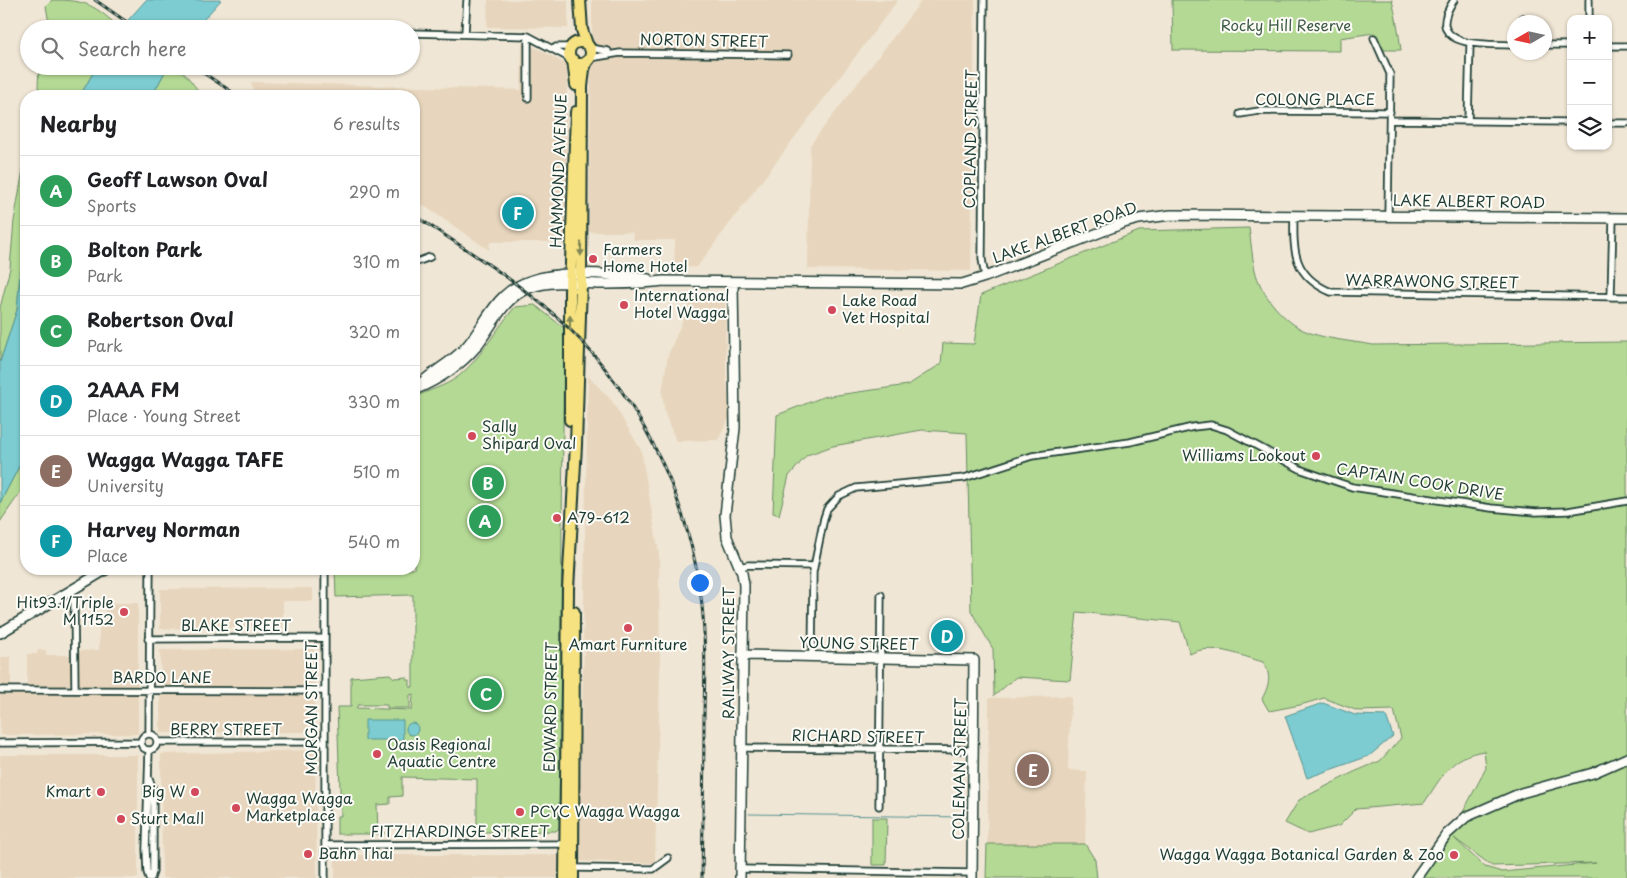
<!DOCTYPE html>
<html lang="en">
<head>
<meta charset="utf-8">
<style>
  :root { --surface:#fff; --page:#f2f2f2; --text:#202124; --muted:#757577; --line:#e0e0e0; --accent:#d1495b }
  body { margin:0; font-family:"Playpen Sans",sans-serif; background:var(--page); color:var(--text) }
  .controls { position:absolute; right:15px; top:15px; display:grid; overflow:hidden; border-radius:10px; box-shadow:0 1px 4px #0004 }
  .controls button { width:45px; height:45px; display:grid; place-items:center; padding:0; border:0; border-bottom:1px solid var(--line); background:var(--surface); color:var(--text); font:25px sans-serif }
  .compass { position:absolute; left:1507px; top:15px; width:45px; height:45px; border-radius:50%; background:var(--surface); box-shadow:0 1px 4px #0004; rotate:261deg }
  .you { position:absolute; left:699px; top:582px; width:18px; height:18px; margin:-12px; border:4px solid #fff; border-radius:50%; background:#1a73e8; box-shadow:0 0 0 8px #1a73e833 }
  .badge { display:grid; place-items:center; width:32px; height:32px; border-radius:50%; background:var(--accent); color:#fff; font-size:16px; font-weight:700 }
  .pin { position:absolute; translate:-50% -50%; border:2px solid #fff; box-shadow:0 1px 5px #0006 }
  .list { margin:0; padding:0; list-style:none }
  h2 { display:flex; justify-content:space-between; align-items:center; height:65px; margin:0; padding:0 20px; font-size:21px }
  h2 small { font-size:16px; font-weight:400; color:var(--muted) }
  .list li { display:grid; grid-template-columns:32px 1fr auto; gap:15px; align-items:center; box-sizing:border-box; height:70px; padding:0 20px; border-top:1px solid var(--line) }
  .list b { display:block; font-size:19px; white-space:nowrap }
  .list p { margin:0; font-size:16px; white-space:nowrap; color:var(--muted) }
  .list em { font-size:16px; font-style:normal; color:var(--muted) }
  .icon { flex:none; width:28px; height:28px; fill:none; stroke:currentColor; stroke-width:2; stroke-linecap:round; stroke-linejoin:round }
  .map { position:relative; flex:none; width:1627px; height:878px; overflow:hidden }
  .search { position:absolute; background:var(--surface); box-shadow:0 1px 4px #0004; left:20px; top:20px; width:400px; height:55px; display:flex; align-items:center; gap:12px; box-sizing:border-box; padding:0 18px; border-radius:28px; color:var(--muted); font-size:19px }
  .panel { position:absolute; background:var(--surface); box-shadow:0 1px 4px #0004; left:20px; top:90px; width:400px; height:485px; border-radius:20px }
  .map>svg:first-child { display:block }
  .built { fill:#e7d6bd }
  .green { fill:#b4d994; stroke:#6a8b64; fill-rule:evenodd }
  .water { fill:#7bccd1; stroke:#569392 }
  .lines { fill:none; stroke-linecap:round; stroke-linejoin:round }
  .stream { stroke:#569392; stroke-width:1 }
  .street-casing { stroke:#1f3d34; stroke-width:9 }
  .secondary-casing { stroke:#1f3d34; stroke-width:12 }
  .highway-casing { stroke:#1f3d34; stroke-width:14 }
  .street { stroke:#fdfcf7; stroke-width:5.5 }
  .secondary { stroke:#fdfcf7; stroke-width:9 }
  .highway { stroke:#f6e281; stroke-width:10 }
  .rail-casing { stroke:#1f3d34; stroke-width:3 }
  .rail { stroke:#fdfcf7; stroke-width:1; stroke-dasharray:4; stroke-linecap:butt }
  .oneway { fill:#808757 }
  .poi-dot { fill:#d1495b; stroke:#fdfcf7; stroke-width:2 }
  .labels { text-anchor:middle; stroke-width:4; stroke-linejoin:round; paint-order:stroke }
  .park-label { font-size:15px; fill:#3d5c47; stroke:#fdfcf7 }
  .street-label { font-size:15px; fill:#1f3d34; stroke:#fdfcf7 }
  .poi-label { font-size:15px; fill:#1f3d34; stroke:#fdfcf7; text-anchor:start }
</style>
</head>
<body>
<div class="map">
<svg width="1627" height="878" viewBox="0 0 1627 878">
  <rect width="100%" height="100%" fill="#f0e6d5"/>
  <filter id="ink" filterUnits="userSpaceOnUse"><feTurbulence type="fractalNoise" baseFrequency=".02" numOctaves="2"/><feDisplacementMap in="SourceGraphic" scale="10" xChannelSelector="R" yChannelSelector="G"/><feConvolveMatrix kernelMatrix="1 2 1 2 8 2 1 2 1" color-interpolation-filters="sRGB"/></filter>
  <g filter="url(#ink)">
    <path class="built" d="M 488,0 L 568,0 L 568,28 L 487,27 Z
      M 592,0 L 898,0 L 697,267 L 674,268 L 675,240 L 634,240 L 632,232 L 589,232 L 591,63 L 593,60 L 594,44 L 592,40 Z
      M 922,0 L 975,0 L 971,271 L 808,269 L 810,145 Z
      M 522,43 L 541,50 L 567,65 L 566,242 L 490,242 L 489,250 L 414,199 L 414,96 L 260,96 L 254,92 L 251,82 L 521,90 Z
      M 703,293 L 720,293 L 725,299 L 726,376 L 730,416 L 718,440 L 676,441 L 665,414 L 662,392 L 668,355 L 692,298 Z
      M 588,376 L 612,401 L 641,450 L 659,553 L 660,673 L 655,863 L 578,861 L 583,672 L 584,650 L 588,650 L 583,645 Z
      M 313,588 L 313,601 L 283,601 L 283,627 L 160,629 L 160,589 Z
      M 105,603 L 138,603 L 138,683 L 136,688 L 77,687 L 77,651 L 99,650 L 99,620 L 105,620 Z
      M 314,649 L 315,689 L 161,689 L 160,650 Z
      M 38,650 L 46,650 L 46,655 L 72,655 L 72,681 L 67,687 L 27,687 L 27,654 L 37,654 Z
      M 1,657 L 11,657 L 11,688 L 0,688 Z
      M 0,693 L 138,693 L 138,734 L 0,735 Z
      M 160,693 L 315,693 L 314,732 L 160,733 Z
      M 1071,696 L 1068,770 L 1087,771 L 1085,844 L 987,844 L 989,698 Z
      M 315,750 L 317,878 L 162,878 L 161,754 Z
      M 0,755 L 138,755 L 138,878 L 0,878 Z
      M 335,855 L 558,855 L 558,878 L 335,878 Z"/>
    <path class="green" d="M 52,0 C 87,0 94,5 120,28 L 50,29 L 46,6 Z
      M 1172,0 L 1392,0 C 1396,17 1399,33 1401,50 L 1383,50 L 1374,33 L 1340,38 L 1340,51 L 1173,50 Z
      M 39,66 L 97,66 L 80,96 L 42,95 L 38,87 Z
      M 168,66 C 184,66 193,86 203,96 L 152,96 Z
      M 26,153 L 26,250 L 20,275 L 17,310 L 0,362 L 0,308 L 10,268 L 14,221 Z
      M 1249,228 C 1251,242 1252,257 1255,270 C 1260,293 1281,318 1301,329 C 1320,339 1352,341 1373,345 L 1627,342 L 1627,878 L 1421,878 L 1451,835 L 1486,768 L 1484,751 C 1450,756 1442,777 1424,803 L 1356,809 L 1339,826 L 1308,834 L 1285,823 L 1299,800 L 1354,772 L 1380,761 L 1401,738 L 1394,710 L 1358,711 L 1324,698 L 1300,705 L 1269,711 L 1262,699 C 1269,685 1272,676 1263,662 C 1241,656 1211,642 1190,654 L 1180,622 L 1077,612 L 1070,680 L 1016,677 L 994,696 L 993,649 L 971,611 L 967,433 L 922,430 L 833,446 L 807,455 L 789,476 L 779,515 L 773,513 L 777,415 L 823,397 L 908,385 L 941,364 L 943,343 L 974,344 L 981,295 L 1139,231 ZM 1454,838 L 1492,866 L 1596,863 L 1502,872 L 1485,867 Z
      M 535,305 L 564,328 L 559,828 L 556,831 L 480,832 L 477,825 L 477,779 L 402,777 L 402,796 L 390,797 L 390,804 L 377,805 L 378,832 L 384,832 L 384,834 L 337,834 L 337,816 L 341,816 L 337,707 L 351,707 L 351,677 L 390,674 L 394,678 L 407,677 L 407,680 L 410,680 L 410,687 L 413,687 L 413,595 L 336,597 L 335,569 L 414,569 L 414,398 C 429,389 443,388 459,376 C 482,357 495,330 515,307 ZM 413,694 L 412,710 L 356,708 L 358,705 L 387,705 L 387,708 L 410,708 L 410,695 Z
      M 26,453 L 26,484 L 0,522 L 0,503 Z
      M 872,818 L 887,818 L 886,865 L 872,865 Z
      M 987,844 L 1085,844 L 1095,860 L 1097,878 L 986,878 Z"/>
    <path class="water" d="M 146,0 L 221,0 L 195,29 L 120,29 Z
      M 97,66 L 168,66 L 152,96 L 80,96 Z
      M 26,250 L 26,453 L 0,503 L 0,362 L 17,310 L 20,275 Z
      M 1323,703 L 1355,715 L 1386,716 L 1393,736 L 1369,756 L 1307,778 L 1285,716 Z
      M 365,720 L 403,720 L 403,740 L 365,740 Z
      M406 729a6 6 0 1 1 12 0a6 6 0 1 1-12 0Z"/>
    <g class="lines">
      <path class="stream" d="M 749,814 L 964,817"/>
      <defs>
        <path id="street" d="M 984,0 L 982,259 L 985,277
          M 1454,0 C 1421,49 1486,44 1514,45
          M 1589,0 L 1589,19
          M 1523,22 L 1523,18
          M 411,33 L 528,36 L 571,59
          M 465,33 L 467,0
          M 1374,38 L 1390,74 L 1388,215
          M 1544,45 L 1571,45
          M 1608,46 L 1627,46
          M 556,47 L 571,47
          M 590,48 L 608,51
          M 590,58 L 620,53 L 788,55
          M 528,98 L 528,36
          M 1240,114 L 1259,111 L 1390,112
          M 1390,120 L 1571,122
          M 1468,121 L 1470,44
          M 1608,123 L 1627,123
          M 1294,215 C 1293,251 1293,276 1331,292 L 1627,297
          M 414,263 L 430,257
          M 1611,297 L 1613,218
          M 740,567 L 748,565 L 814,566
          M 325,569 L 325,878
          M 69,592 L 74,602 L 75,690
          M 148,639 L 325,638
          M 812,656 L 813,572 L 824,518 L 827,509 L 839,496 L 856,488 L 964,478 L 1032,456 L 1130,442 L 1193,427 L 1211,425 L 1227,430 L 1302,470 L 1352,487 L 1491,508 L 1536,512 L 1568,511 L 1627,501
          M 0,690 L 325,691
          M 149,734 L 150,569
          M141 742a8 8 0 1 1 16 0a8 8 0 1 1-16 0Z
          M 157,742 L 325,742
          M 0,743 L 141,742
          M 742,748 L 973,750
          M 149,750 L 146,849 L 147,872 L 149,878
          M 149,779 L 153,790 L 153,872 L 151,878
          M 879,806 L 881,595
          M 326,845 L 564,844
          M 573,868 L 653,869 L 668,858
          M 740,869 L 972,873"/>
        <path id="secondary" d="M 733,282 L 735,428 L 725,515 L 727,537 L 742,573 L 744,585 L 740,878
          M 415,389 C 429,373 450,364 465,348 C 480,332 488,311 504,296 C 535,265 607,273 648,279
          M 414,390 C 438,380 459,367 476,347 C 492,327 503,297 529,288 C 550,280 576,283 598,284 C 620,284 641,284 663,281 L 962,284 L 985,277 L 1124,223 L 1139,219 L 1171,215 L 1627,218
          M 0,633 L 107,569
          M 742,655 L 974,660 L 972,878
          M 1416,878 L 1447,834 L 1466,817 L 1521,793 L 1593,773 L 1627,758"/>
        <path id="highway" d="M 580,0 L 582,30 L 587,44
          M569 53a11 11 0 1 1 22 0a11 11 0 1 1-22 0Z
          M 573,60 L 576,85
          M 570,420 L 570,292 L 576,112
          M 565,878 L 568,589 L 576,445 L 581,283 L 582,87 L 584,69 L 587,61
          M 573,878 L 574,612"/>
      </defs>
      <use href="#street" class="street-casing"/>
      <use href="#secondary" class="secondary-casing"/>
      <use href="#highway" class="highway-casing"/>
      <use href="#street" class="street"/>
      <use href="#secondary" class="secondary"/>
      <use href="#highway" class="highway"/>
      <defs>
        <path id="rail" d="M 95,0 L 137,29
          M 193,66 L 238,96
          M 414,215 C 462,247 513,278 557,317 C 634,387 684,486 700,589 C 706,630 705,672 704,714 C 704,768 703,823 702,878"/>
      </defs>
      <use href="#rail" class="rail-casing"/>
      <use href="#rail" class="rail"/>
    </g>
    <defs><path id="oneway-solid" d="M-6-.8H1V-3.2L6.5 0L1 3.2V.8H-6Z" transform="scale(1.25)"/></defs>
    <g class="oneway">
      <use href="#oneway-solid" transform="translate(581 249) rotate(91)"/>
      <use href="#oneway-solid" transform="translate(570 322) rotate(-90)"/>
    </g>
  </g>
  <g class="poi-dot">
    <circle cx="593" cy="259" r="5"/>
    <circle cx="624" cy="305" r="5"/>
    <circle cx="832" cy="310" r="5"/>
    <circle cx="472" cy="436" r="5"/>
    <circle cx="1316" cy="456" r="5"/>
    <circle cx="557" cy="518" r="5"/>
    <circle cx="124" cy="612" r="5"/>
    <circle cx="628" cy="628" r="5"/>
    <circle cx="377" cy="754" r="5"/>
    <circle cx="101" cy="792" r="5"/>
    <circle cx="195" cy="792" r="5"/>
    <circle cx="236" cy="808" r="5"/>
    <circle cx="520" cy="812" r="5"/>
    <circle cx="121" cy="819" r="5"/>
    <circle cx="308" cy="854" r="5"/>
    <circle cx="1454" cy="855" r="5"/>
  </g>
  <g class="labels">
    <g class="park-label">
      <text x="1286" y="31">Rocky Hill Reserve</text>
    </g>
    <g class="street-label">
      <text transform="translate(704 41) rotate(1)" y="5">NORTON STREET</text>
      <text x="1315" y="105">COLONG PLACE</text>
      <text transform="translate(971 139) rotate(-89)" y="5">COPLAND STREET</text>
      <text transform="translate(559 171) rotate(-88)" y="5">HAMMOND AVENUE</text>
      <text transform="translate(1469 202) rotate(1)" y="5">LAKE ALBERT ROAD</text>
      <text transform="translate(1065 233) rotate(-20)" y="5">LAKE ALBERT ROAD</text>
      <text transform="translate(1432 282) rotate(1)" y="5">WARRAWONG STREET</text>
      <text transform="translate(1420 482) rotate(9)" y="5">CAPTAIN COOK DRIVE</text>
      <text x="236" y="631">BLAKE STREET</text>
      <text transform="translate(859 644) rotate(1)" y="5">YOUNG STREET</text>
      <text transform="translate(729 653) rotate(-90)" y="5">RAILWAY STREET</text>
      <text x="162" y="683">BARDO LANE</text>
      <text transform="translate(551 707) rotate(-89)" y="5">EDWARD STREET</text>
      <text transform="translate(312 708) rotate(-90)" y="5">MORGAN STREET</text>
      <text x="226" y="735">BERRY STREET</text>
      <text transform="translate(858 737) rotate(1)" y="5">RICHARD STREET</text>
      <text transform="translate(960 769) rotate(-89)" y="5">COLEMAN STREET</text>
      <text x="460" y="837">FITZHARDINGE STREET</text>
    </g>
    <g class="poi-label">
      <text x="603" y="255">Farmers<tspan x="603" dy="17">Home Hotel</tspan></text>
      <text x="634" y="301">International<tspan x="634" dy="17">Hotel Wagga</tspan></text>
      <text x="842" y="306">Lake Road<tspan x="842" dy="17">Vet Hospital</tspan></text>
      <text x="482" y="432">Sally<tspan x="482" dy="17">Shipard Oval</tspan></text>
      <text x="1306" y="461" text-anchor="end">Williams Lookout</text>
      <text x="567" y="523">A79-612</text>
      <text x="114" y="608" text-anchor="end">Hit93.1/Triple<tspan x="114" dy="17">M 1152</tspan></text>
      <text x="628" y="650" text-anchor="middle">Amart Furniture</text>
      <text x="387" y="750">Oasis Regional<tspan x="387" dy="17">Aquatic Centre</tspan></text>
      <text x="91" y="797" text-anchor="end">Kmart</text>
      <text x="185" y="797" text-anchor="end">Big W</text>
      <text x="246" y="804">Wagga Wagga<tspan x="246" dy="17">Marketplace</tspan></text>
      <text x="530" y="817">PCYC Wagga Wagga</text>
      <text x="131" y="824">Sturt Mall</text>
      <text x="318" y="859">Bahn Thai</text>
      <text x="1444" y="860" text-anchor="end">Wagga Wagga Botanical Garden &amp; Zoo</text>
    </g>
  </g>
</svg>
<div class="controls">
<button>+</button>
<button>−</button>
<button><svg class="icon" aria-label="layers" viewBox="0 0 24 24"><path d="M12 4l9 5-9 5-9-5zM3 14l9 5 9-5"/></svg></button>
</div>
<svg class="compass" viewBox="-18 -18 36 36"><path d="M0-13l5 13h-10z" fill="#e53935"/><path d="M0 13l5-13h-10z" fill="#757577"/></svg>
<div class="you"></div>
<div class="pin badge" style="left:485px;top:521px;background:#2e9e5b">A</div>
<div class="pin badge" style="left:488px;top:483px;background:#2e9e5b">B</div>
<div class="pin badge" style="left:486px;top:694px;background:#2e9e5b">C</div>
<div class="pin badge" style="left:947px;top:636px;background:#0f9aa8">D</div>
<div class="pin badge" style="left:1033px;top:770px;background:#8d6e63">E</div>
<div class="pin badge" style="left:518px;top:213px;background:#0f9aa8">F</div>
<div class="search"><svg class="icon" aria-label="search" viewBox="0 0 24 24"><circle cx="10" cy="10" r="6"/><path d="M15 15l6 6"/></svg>Search here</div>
<section class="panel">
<h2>Nearby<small>6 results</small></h2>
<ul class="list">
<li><span class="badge" style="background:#2e9e5b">A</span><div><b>Geoff Lawson Oval</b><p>Sports</p></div><em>290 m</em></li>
<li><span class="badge" style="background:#2e9e5b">B</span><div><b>Bolton Park</b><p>Park</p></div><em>310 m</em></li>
<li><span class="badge" style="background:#2e9e5b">C</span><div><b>Robertson Oval</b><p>Park</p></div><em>320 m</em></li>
<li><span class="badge" style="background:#0f9aa8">D</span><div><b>2AAA FM</b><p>Place · Young Street</p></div><em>330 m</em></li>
<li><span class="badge" style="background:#8d6e63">E</span><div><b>Wagga Wagga TAFE</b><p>University</p></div><em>510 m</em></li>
<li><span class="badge" style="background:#0f9aa8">F</span><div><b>Harvey Norman</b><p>Place</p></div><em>540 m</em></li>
</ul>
</section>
</div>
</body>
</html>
